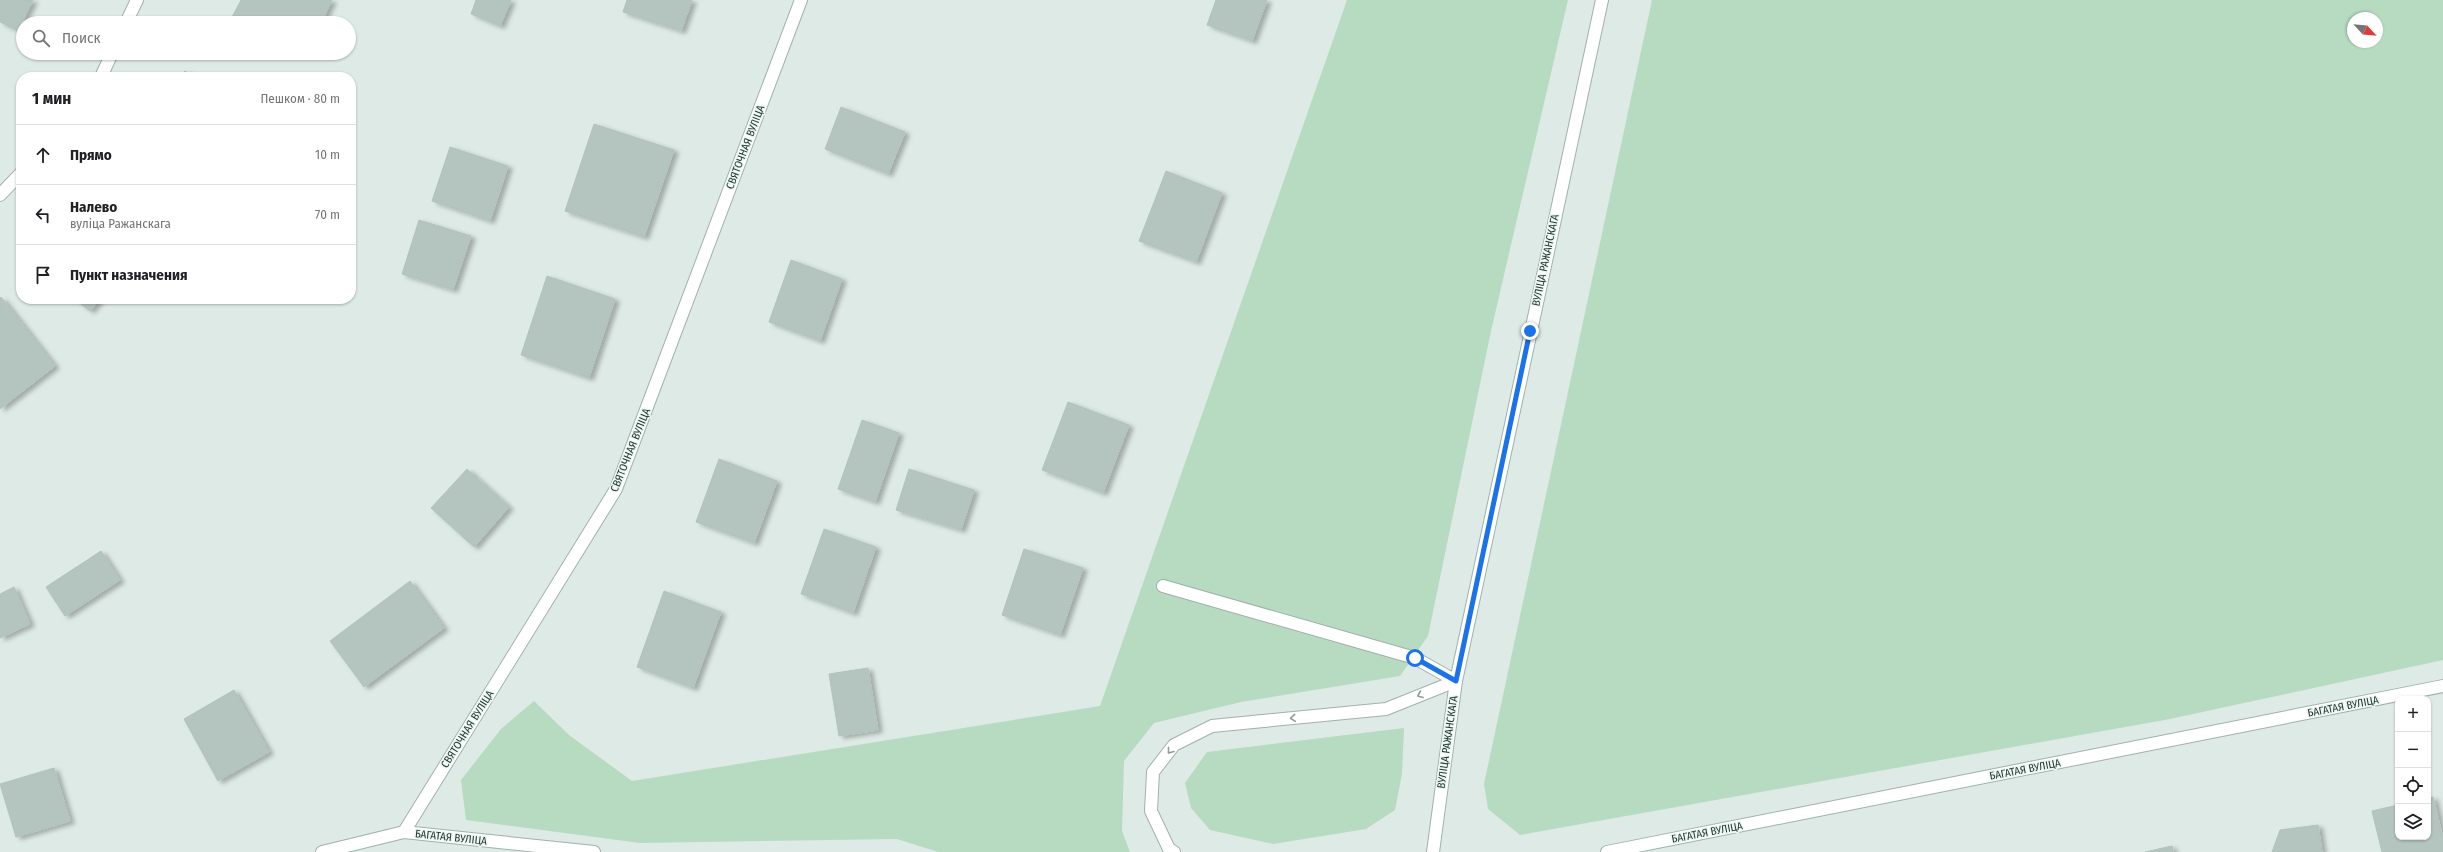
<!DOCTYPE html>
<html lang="ru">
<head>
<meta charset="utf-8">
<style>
  :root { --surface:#fff; --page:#f6f6f6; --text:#202124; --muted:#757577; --line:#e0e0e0 }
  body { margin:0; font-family:"Fira Sans Condensed",sans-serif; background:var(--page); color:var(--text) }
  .controls { position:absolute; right:12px; bottom:12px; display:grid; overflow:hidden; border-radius:8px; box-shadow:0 1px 3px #0004 }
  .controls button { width:36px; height:36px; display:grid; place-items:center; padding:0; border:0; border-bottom:1px solid var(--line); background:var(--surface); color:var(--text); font:20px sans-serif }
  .compass { position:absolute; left:2347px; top:12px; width:36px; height:36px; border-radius:50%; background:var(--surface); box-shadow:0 1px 3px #0004; rotate:116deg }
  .stop { position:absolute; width:12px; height:12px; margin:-9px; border:3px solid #1a73e8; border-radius:50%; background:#fff }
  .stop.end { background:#1a73e8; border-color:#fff; box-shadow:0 1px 4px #0008 }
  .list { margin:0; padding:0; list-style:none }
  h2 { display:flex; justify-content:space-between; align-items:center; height:52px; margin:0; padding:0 16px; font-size:17px }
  h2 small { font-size:13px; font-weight:400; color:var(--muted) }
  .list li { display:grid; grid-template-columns:26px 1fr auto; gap:12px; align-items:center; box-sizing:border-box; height:60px; padding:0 16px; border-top:1px solid var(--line) }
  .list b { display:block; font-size:15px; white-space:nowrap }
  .list p { margin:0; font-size:13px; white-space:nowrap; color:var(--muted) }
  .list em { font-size:13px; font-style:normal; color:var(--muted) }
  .icon { flex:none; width:22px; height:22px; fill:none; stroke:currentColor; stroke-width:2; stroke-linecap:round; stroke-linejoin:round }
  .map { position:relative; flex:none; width:2443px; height:852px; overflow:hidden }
  .search { position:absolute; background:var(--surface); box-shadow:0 1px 3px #0004; left:16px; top:16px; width:340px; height:44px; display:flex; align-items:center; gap:10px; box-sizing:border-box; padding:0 14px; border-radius:22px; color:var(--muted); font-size:15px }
  .panel { position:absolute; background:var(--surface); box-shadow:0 1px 3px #0004; left:16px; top:72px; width:340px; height:232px; border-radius:16px }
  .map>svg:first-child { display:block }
  .green { fill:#b6dbc1; fill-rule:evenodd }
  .building { fill:#b4c4be; stroke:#b1c3bc; filter:url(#shadow) }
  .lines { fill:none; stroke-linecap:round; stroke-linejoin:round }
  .service-casing { stroke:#a1b1ac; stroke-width:14 }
  .minor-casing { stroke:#a1b1ac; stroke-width:14 }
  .tertiary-casing { stroke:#a1b1ac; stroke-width:14 }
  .service { stroke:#fff; stroke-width:12 }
  .minor { stroke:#fff; stroke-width:12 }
  .tertiary { stroke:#fff; stroke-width:12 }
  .oneway { stroke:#909c99 }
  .route { stroke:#1a73e8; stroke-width:5 }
  .labels { text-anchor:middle; stroke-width:3; stroke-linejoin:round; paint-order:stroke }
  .street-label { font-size:11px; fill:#203933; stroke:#eef6f3 }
</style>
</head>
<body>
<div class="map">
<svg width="2443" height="852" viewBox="0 0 2443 852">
  <defs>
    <filter id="shadow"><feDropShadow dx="4.5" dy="2.5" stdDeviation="2" flood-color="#0004"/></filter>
  </defs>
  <rect width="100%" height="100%" fill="#deeae5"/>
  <path class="green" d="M 1347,0 L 1568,0 L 1491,331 L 1428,636 L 1400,676 L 1241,702 L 1154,723 L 1124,761 L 1122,831 L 1130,852 L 938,852 L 897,839 L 640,843 L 466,820 L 461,780 L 501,729 L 534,701 L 569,735 L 632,781 L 1100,706 Z
    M 1652,0 L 2443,0 L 2443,660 L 2170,719 L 1520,835 L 1488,809 L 1484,784 ZM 2353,18 L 2377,18 L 2377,42 L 2353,42 Z
    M 1404,728 L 1402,774 L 1395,810 L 1366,829 L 1273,844 L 1210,830 L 1191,808 L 1185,783 L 1207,752 Z"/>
  <path class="building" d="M 0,0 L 33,0 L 18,31 L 0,22 Z
    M 241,0 L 332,0 L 321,23 L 245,23 L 232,17 Z
    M 476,0 L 511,0 L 500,26 L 471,14 Z
    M 627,0 L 692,0 L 681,31 L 623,12 Z
    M 1216,0 L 1267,0 L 1252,41 L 1207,25 Z
    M 185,71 L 193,77 L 180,77 Z
    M 841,107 L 905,132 L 888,174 L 825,149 Z
    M 594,124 L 674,150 L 644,237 L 565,211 Z
    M 450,147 L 508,166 L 490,221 L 432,201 Z
    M 1166,171 L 1222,193 L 1196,262 L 1139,241 Z
    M 419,220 L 471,236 L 453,290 L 402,274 Z
    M 791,260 L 842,279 L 820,341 L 769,322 Z
    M 547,276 L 615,299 L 589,378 L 521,355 Z
    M 1,297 L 55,366 L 0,409 L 0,298 Z
    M 75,299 L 100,299 L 90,311 Z
    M 1068,402 L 1129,425 L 1103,493 L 1042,470 Z
    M 862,420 L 899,433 L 875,502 L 838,489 Z
    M 719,459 L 777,481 L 754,543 L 696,522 Z
    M 467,469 L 509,507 L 474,547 L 431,508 Z
    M 909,469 L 974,490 L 961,530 L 896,510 Z
    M 824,529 L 876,547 L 853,613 L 801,594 Z
    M 1024,549 L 1083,568 L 1060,635 L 1002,615 Z
    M 101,551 L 120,580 L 65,616 L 46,587 Z
    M 410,581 L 444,628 L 364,687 L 330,641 Z
    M 14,587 L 30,624 L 0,638 L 0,594 Z
    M 664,591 L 721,612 L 693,688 L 637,667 Z
    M 868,668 L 878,730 L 839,736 L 829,674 Z
    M 234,690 L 269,752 L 218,781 L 184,719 Z
    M 54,768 L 70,821 L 16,837 L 0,784 Z
    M 2433,797 L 2443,838 L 2443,852 L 2382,852 L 2372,811 L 2398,805 L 2398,837 L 2428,837 L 2428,798 Z
    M 2318,825 L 2322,852 L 2272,852 L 2280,830 Z
    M 2172,846 L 2173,852 L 2145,852 Z"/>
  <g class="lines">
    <defs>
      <path id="service" d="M 1163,586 L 1415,658 L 1456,681
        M 1174,852 L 1169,849 L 1151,811 L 1153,772 L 1174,745 L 1212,726 L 1386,709 L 1456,681"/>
      <path id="minor" d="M 126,23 L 137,0
        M 101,77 L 112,53
        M 0,195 L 21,173
        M 404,832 L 594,852
        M 322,852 L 404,832 L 616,489 L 801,0
        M 1607,852 L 2443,686"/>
      <path id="tertiary" d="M 1433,852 L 1456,681 L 1602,0"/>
    </defs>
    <use href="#service" class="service-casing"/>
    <use href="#minor" class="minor-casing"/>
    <use href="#tertiary" class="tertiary-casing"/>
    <use href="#service" class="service"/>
    <use href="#minor" class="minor"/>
    <use href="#tertiary" class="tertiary"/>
  </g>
  <defs><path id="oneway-chevron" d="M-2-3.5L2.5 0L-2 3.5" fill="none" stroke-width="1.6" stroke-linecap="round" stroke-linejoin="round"/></defs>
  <g class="oneway">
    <use href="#oneway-chevron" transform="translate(1420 695) rotate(158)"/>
    <use href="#oneway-chevron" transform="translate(1293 718) rotate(175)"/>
    <use href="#oneway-chevron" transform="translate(1170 751) rotate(128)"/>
  </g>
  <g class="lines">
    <path class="route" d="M 1415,658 L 1456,681 L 1530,331"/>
  </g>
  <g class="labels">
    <g class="street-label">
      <text transform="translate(745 147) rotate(-69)" y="4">СВЯТОЧНАЯ ВУЛІЦА</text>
      <text transform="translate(1545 260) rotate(-78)" y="4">ВУЛІЦА РАЖАНСКАГА</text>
      <text transform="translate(630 450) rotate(-68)" y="4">СВЯТОЧНАЯ ВУЛІЦА</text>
      <text transform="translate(2343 706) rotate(-11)" y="4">БАГАТАЯ ВУЛІЦА</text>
      <text transform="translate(467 729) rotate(-58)" y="4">СВЯТОЧНАЯ ВУЛІЦА</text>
      <text transform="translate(1447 742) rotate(-82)" y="4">ВУЛІЦА РАЖАНСКАГА</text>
      <text transform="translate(2025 769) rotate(-11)" y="4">БАГАТАЯ ВУЛІЦА</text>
      <text transform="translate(1707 832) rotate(-11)" y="4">БАГАТАЯ ВУЛІЦА</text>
      <text transform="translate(451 837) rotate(6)" y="4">БАГАТАЯ ВУЛІЦА</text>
    </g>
  </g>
</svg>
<div class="controls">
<button>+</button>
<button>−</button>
<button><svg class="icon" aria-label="locate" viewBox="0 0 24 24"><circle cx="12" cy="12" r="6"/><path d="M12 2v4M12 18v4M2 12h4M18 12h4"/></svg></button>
<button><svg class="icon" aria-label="layers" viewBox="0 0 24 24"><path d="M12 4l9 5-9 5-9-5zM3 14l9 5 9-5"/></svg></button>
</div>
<svg class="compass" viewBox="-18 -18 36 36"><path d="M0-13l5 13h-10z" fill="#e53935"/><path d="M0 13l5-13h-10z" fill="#757577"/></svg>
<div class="stop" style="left:1415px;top:658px"></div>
<div class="stop end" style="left:1530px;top:331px"></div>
<div class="search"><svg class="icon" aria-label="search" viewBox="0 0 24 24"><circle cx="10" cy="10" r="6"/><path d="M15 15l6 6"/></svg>Поиск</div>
<section class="panel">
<h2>1 мин<small>Пешком · 80 m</small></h2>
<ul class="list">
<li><svg class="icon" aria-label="ahead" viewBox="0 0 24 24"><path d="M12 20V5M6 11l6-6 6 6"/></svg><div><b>Прямо</b></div><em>10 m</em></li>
<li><svg class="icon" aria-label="left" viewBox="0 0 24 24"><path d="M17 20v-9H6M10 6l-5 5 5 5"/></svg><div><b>Налево</b><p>вуліца Ражанскага</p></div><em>70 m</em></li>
<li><svg class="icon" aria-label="arrive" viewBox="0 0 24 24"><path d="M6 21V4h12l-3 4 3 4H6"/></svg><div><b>Пункт назначения</b></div></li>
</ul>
</section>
</div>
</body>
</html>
